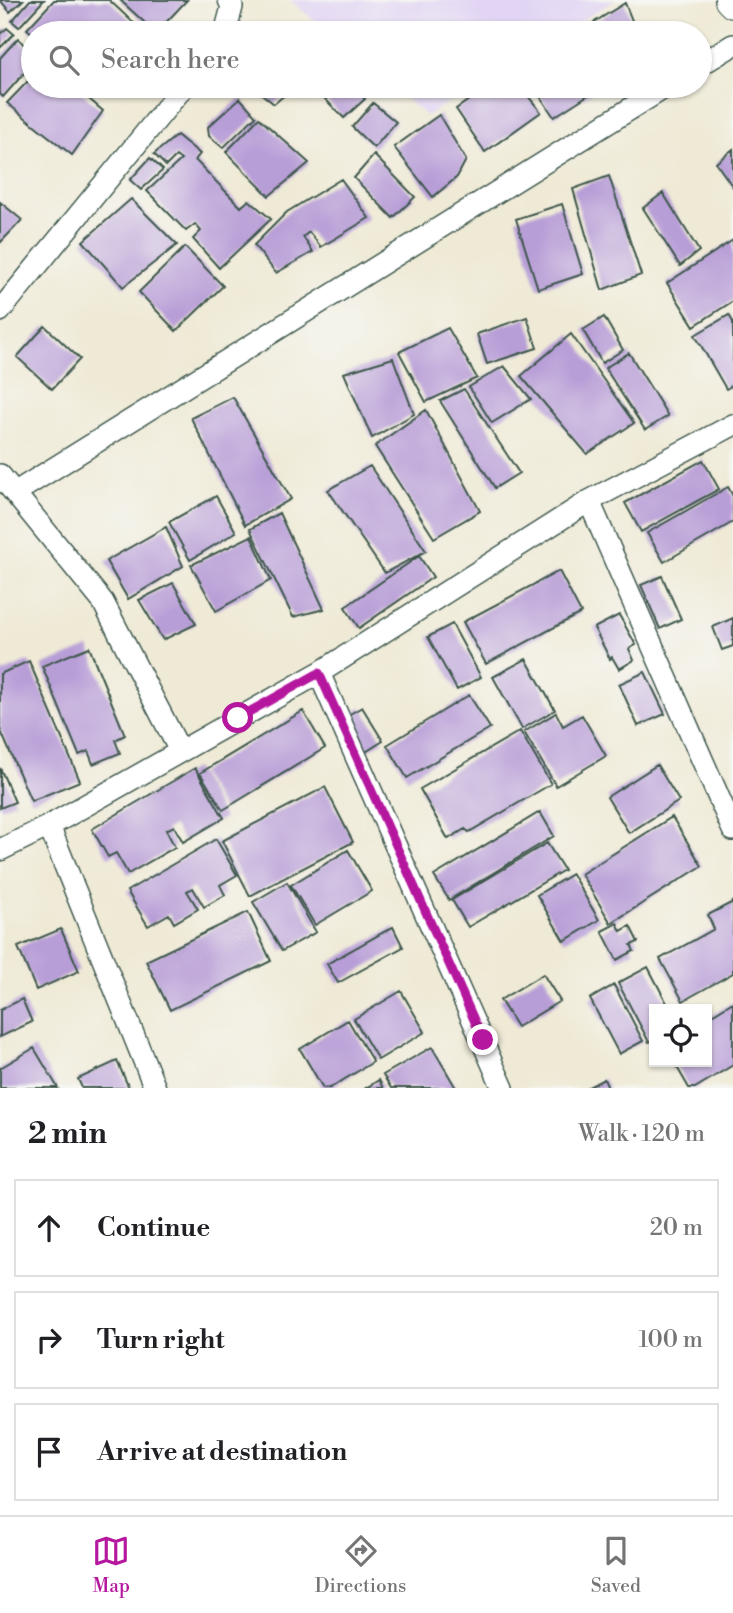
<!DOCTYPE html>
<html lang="en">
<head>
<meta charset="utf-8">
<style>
  :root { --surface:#fff; --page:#f2f2f2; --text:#202124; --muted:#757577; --line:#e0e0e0; --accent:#b5179e }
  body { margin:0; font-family:"Libre Bodoni",serif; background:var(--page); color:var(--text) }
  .controls { position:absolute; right:21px; bottom:21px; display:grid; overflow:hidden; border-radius:0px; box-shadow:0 2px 5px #0004 }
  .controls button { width:63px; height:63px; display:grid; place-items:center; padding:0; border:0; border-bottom:2px solid var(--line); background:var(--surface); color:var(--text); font:35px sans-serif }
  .stop { position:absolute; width:21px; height:21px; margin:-16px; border:5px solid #b5179e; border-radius:50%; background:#fff }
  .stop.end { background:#b5179e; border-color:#fff; box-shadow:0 2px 7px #0008 }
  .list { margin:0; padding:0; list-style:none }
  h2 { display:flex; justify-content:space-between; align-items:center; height:91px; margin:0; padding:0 28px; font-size:30px }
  h2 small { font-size:23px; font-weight:400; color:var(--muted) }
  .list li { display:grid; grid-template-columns:46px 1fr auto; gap:21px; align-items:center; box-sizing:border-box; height:98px; margin:0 14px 14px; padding:0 14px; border:2px solid var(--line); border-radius:0px }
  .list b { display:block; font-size:26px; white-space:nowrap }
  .list em { font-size:23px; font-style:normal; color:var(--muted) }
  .icon { flex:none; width:38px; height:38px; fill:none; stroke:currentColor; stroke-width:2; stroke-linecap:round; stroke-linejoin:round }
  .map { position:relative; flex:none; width:733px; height:1088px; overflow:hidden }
  .search { position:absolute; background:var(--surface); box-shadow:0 2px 5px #0004; left:21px; right:21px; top:21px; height:77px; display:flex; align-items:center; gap:18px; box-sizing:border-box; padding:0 24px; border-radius:38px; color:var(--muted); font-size:26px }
  .sheet { height:427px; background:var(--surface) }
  nav { display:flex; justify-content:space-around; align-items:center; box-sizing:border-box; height:98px; border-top:2px solid var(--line); background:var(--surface); font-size:19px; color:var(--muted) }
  nav a { display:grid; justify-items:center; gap:4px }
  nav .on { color:var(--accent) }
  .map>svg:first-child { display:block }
  .built { fill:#e1d4f4 }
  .building { fill:#b89ed7 }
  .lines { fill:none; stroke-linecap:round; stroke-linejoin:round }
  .street-casing { stroke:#3e574c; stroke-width:24 }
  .secondary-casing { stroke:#3e574c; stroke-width:32 }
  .street { stroke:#fff; stroke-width:21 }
  .secondary { stroke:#fff; stroke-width:30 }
  .route { stroke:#b5179e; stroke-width:9 }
</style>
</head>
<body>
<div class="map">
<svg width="733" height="1088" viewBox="0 0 733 1088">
  <rect width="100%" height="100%" fill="#f6f6f2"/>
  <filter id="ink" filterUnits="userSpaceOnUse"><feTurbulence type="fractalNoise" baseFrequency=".0143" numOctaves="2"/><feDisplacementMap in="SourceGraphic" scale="14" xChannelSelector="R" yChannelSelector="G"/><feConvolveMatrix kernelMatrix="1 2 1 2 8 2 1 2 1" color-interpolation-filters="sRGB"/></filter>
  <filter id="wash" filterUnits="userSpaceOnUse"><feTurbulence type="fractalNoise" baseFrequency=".00686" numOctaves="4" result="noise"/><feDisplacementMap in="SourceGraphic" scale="28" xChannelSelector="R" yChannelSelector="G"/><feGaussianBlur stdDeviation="1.57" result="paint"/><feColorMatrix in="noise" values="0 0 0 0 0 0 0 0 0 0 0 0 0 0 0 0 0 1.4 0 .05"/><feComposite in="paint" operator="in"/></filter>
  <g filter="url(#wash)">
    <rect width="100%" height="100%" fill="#efead6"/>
    <path class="built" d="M 290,0 L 615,0 L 561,33 L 329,33 Z
      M 391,86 L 475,86 L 426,116 Z"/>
    <g id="blocks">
      <path class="building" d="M 0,0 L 23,0 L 10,12 Z
        M 30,0 L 44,0 L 19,27 L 12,21 Z
        M 54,0 L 109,0 L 137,26 L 131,33 L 32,33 L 27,29 Z
        M 120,0 L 187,0 L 156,33 Z
        M 625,3 L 637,33 L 577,33 Z
        M 289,23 L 300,33 L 269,33 Z
        M 7,28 L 14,34 L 0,48 L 0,34 Z
        M 18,38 L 33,55 L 33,63 L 3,97 L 0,94 L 0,58 Z
        M 33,76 L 33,86 L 74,86 L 103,111 L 72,155 L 7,103 Z
        M 252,86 L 295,86 L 274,104 Z
        M 338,86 L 352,86 L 365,99 L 344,118 L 325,99 Z
        M 489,86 L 520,86 L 541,112 L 485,152 L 456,109 Z
        M 533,86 L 602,86 L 554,117 Z
        M 240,98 L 256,116 L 223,148 L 209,136 L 208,127 Z
        M 373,103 L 396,122 L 374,148 L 352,127 Z
        M 439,115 L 466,160 L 457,177 L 433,197 L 394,147 Z
        M 259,118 L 309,163 L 269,196 L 226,152 Z
        M 177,135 L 200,154 L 195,160 L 241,207 L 249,200 L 271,219 L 219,268 L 193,239 L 201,231 L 195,224 L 186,231 L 147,191 L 181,160 L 176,156 L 166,166 L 154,154 Z
        M 733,149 L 733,187 L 716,163 Z
        M 374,155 L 415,197 L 393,218 L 354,178 Z
        M 150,158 L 163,170 L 141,190 L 130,180 Z
        M 609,176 L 641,275 L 602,290 L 573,189 Z
        M 341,179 L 369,218 L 321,247 L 309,232 L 303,237 L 313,252 L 276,273 L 254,245 L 287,212 Z
        M 663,193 L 699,251 L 680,266 L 643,208 Z
        M 131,199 L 177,245 L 123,287 L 83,241 Z
        M 0,202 L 22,220 L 0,243 Z
        M 562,204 L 583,274 L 538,289 L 516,219 Z
        M 733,240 L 733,301 L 694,326 L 667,283 Z
        M 185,247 L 223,286 L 176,331 L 139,292 Z
        M 729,315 L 733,322 L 733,385 L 726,389 L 695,335 Z
        M 527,317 L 537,348 L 487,364 L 477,334 Z
        M 604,317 L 623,350 L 602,363 L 583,330 Z
        M 45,326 L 80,359 L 52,389 L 17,357 Z
        M 448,328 L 477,378 L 426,402 L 399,352 Z
        M 571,334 L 634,423 L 587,454 L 521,376 Z
        M 629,353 L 668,416 L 645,430 L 605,368 Z
        M 393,358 L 414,414 L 372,438 L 344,373 Z
        M 504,366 L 531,399 L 492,423 L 469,387 Z
        M 464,389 L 519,473 L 495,488 L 440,401 Z
        M 233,397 L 291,499 L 245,525 L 191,418 Z
        M 426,410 L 480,511 L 434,538 L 375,446 Z
        M 703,460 L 719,489 L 641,532 L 625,503 Z
        M 370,466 L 426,551 L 385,573 L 328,490 Z
        M 728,487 L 733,496 L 733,522 L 664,562 L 647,533 Z
        M 216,496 L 236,532 L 190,560 L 169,522 Z
        M 279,513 L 324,609 L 293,617 L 250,529 Z
        M 166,527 L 183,566 L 128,599 L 106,561 Z
        M 251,536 L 271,580 L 216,611 L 191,565 Z
        M 419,556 L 433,577 L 359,628 L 345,607 Z
        M 559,571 L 581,613 L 486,664 L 463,622 Z
        M 662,576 L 681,619 L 660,629 L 641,585 Z
        M 173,583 L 196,624 L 163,640 L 139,600 Z
        M 619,615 L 636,645 L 629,649 L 634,660 L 619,669 L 612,657 L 610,659 L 594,628 Z
        M 733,618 L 733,646 L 722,650 L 713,627 Z
        M 452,624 L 481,677 L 457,690 L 428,637 Z
        M 89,647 L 125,735 L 115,740 L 120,753 L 93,764 L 88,751 L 79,755 L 42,666 Z
        M 526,659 L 555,710 L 522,729 L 493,677 Z
        M 29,661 L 80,781 L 31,801 L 0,729 L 0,674 Z
        M 645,672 L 665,714 L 638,726 L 619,684 Z
        M 469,695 L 490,728 L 407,778 L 387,745 Z
        M 362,707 L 383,741 L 364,753 L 343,718 Z
        M 303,711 L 325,748 L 223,810 L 200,773 Z
        M 556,713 L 563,726 L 582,715 L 606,756 L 556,786 L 524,732 Z
        M 520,731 L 551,784 L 469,832 L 465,829 L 448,839 L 420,789 Z
        M 657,765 L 679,801 L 629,833 L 607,797 Z
        M 0,768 L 15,802 L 0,808 Z
        M 195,768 L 224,818 L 183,842 L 174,826 L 166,830 L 175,847 L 128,874 L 116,853 L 108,857 L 92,829 Z
        M 325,787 L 353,842 L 250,896 L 222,841 Z
        M 540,812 L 554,836 L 449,900 L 434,876 Z
        M 672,817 L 702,866 L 611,923 L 581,874 Z
        M 216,839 L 237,875 L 220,885 L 225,895 L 204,907 L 193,888 L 187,891 L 198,909 L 174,923 L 169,914 L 148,926 L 127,891 Z
        M 547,843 L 564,870 L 468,927 L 452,900 Z
        M 348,850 L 372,891 L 315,925 L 291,885 Z
        M 572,874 L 599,920 L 564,941 L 537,895 Z
        M 287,882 L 316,932 L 282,951 L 253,902 Z
        M 733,902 L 733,973 L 683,1001 L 660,959 L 714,929 L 708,915 Z
        M 248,912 L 271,961 L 170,1010 L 146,961 Z
        M 617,923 L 621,931 L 630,926 L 638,942 L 631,945 L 634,951 L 617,960 L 602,931 Z
        M 393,927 L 403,947 L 338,983 L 327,964 Z
        M 61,929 L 79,971 L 36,990 L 18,947 Z
        M 648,967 L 670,1009 L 654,1009 L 654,1040 L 649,1042 L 618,983 Z
        M 543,974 L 560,1001 L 517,1027 L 500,1000 Z
        M 614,985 L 643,1041 L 619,1054 L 590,999 Z
        M 401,991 L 425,1032 L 378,1060 L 354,1019 Z
        M 22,999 L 32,1022 L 0,1037 L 0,1010 Z
        M 733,1002 L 733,1065 L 695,1088 L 689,1088 L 674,1062 L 707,1062 L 707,1018 Z
        M 348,1020 L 373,1062 L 330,1088 L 323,1088 L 300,1049 Z
        M 432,1047 L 456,1088 L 391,1088 L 383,1075 Z
        M 34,1048 L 58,1088 L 0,1088 L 0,1068 Z
        M 117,1061 L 129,1088 L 82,1088 L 78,1079 Z
        M 604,1079 L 608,1088 L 587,1088 Z
        M 379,1080 L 383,1088 L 366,1088 Z"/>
    </g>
  </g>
  <g filter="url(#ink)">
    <use href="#blocks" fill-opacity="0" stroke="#3e574c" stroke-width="2"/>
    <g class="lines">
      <defs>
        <path id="street" d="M 225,33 L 232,7 L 229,0
          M 700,65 L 733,45
          M 0,311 L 184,86
          M 0,475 L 103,602 L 180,751
          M 16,492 L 667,86
          M 589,501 L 733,830
          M 319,673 L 503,1088
          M 49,826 L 155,1088
          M 0,850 L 49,826 L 319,673 L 589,501 L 733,425"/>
        <path id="secondary" d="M 730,0 L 733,3"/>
      </defs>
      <use href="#street" class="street-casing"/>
      <use href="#secondary" class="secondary-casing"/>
      <use href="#street" class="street"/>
      <use href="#secondary" class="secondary"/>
    </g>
  </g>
  <g class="lines" filter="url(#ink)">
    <path class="route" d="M 238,718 L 319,673 L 483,1040"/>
  </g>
</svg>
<div class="controls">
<button><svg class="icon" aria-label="locate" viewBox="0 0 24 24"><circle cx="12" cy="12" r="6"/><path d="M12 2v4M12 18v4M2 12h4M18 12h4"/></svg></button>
</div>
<div class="stop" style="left:238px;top:718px"></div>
<div class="stop end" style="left:483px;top:1040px"></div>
<div class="search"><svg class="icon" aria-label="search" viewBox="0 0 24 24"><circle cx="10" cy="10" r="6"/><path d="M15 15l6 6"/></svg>Search here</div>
</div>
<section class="sheet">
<h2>2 min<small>Walk · 120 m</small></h2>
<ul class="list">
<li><svg class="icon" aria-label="ahead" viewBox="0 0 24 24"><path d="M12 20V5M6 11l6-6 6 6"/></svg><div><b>Continue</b></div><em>20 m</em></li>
<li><svg class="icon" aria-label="right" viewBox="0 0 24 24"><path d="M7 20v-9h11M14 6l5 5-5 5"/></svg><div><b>Turn right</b></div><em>100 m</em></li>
<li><svg class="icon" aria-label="arrive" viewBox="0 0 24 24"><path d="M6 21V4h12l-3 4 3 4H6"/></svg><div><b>Arrive at destination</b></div></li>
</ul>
</section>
<nav>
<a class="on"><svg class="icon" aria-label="map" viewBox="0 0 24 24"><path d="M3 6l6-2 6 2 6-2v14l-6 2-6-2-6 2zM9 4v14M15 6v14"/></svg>Map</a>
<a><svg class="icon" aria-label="directions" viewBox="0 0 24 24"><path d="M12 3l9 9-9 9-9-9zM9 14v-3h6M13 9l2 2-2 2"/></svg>Directions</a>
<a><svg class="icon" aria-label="saved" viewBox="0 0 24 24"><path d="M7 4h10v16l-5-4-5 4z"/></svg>Saved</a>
</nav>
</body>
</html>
